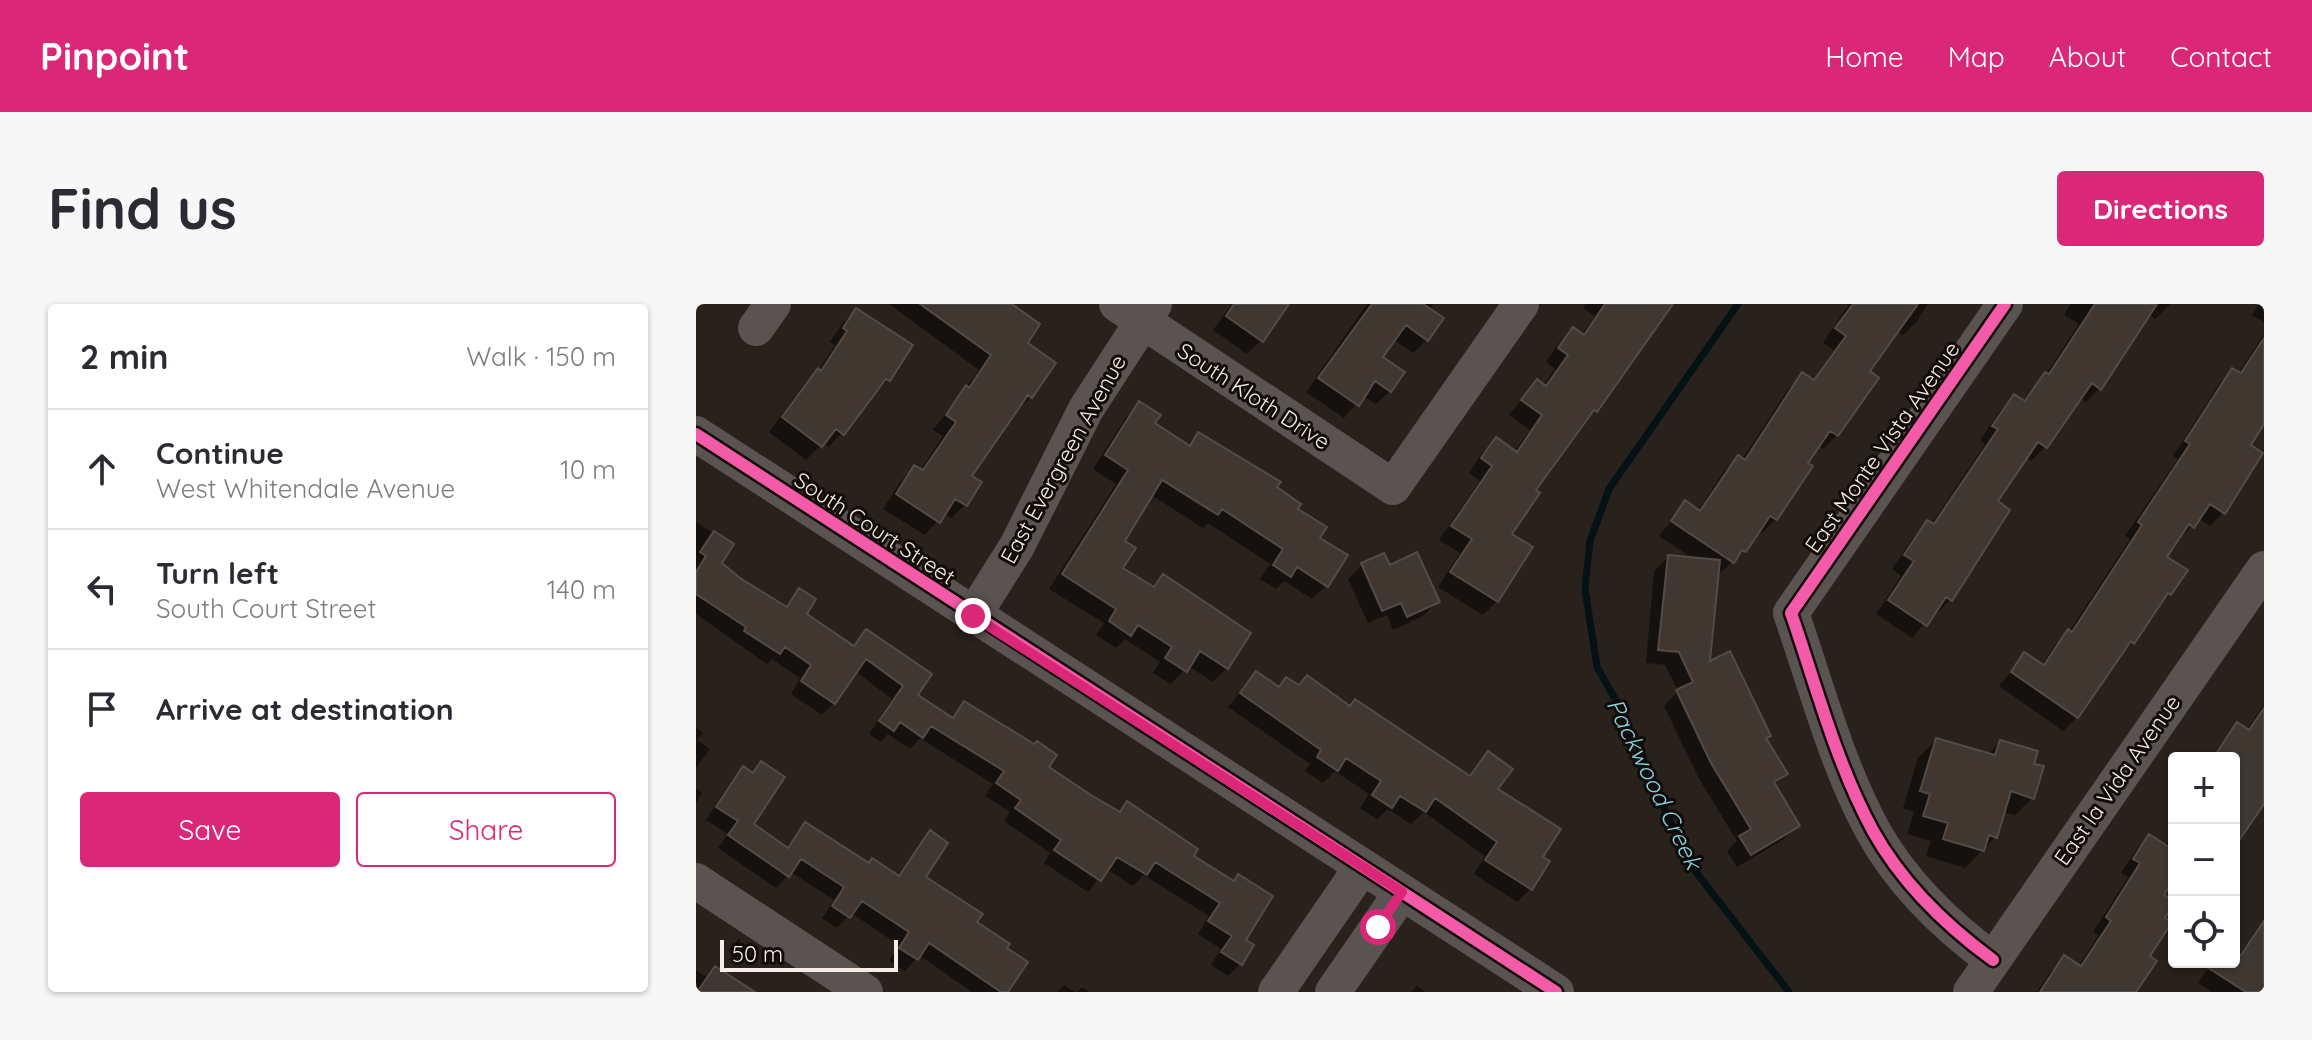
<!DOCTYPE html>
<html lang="en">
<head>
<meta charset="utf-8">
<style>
  :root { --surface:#fff; --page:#f7f7f7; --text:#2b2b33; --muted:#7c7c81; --line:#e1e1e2; --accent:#db2777 }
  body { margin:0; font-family:Quicksand,sans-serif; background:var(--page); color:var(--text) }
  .controls { position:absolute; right:24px; bottom:24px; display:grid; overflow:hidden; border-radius:8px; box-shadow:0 2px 6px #0004 }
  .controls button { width:72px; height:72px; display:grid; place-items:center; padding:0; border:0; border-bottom:2px solid var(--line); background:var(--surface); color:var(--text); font:40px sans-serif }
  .scale { position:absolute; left:24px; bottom:20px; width:178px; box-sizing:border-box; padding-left:8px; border:4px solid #f7ece6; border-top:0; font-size:22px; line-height:28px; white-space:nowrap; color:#f7ece6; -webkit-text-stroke:6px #120b07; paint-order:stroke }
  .stop { position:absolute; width:24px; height:24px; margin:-18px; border:6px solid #db2777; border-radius:50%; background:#fff }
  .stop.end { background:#db2777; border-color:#fff; box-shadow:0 2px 8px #0008 }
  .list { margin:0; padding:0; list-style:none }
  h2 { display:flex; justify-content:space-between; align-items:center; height:104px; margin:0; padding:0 32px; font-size:34px }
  h2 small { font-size:26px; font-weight:400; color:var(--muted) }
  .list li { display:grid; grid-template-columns:52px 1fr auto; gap:24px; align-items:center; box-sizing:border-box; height:120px; padding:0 32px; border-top:2px solid var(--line) }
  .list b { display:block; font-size:30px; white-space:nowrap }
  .list p { margin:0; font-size:26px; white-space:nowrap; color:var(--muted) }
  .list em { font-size:26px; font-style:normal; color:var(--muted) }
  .actions { display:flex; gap:16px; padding:24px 32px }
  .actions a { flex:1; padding:18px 0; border:2px solid var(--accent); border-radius:8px; text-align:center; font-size:28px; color:var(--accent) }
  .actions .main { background:var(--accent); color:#fff }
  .icon { flex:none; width:44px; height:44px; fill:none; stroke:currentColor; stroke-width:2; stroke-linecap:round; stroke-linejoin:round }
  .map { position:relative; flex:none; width:1568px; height:688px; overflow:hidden; border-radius:8px }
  header { display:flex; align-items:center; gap:48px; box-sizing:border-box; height:112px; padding:0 40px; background:var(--accent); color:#fff }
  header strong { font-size:38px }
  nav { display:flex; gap:44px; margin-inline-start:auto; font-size:28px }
  .intro { display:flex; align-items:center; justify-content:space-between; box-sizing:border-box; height:192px; padding:0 48px }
  h1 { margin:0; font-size:56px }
  .button { padding:20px 36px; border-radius:8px; background:var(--accent); color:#fff; font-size:28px; font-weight:700 }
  main { display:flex; gap:48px; padding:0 48px }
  aside { flex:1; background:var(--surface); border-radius:8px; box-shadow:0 2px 6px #0004 }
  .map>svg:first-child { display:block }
  .shadow { fill:#0007 }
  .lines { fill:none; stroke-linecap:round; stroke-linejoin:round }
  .stream { stroke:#041115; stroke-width:7 }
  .building { fill:#403731; stroke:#524b46; stroke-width:2 }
  .minor { stroke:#595352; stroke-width:36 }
  .cycleway-casing { stroke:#120b07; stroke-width:17 }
  .cycleway { stroke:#f35aa7; stroke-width:12 }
  .route { stroke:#db2777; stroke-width:10 }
  .labels { text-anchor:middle; stroke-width:6; stroke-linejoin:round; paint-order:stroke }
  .street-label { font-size:22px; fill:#f7ece6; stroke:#120b07 }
  .water-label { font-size:24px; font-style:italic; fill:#81d1e3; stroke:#120b07 }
</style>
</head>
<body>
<header>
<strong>Pinpoint</strong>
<nav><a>Home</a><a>Map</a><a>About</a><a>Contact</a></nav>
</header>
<div class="intro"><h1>Find us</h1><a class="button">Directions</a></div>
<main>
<aside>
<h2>2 min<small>Walk · 150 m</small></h2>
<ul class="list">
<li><svg class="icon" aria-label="ahead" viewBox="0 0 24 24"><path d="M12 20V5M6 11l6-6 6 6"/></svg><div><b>Continue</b><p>West Whitendale Avenue</p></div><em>10 m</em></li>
<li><svg class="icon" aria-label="left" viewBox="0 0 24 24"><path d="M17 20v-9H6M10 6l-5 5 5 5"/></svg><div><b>Turn left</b><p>South Court Street</p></div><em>140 m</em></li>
<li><svg class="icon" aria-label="arrive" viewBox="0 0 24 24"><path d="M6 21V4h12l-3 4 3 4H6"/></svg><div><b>Arrive at destination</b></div></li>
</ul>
<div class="actions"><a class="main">Save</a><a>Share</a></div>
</aside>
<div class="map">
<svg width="1568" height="688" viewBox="0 0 1568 688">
  <rect width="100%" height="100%" fill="#28211c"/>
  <path class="shadow" d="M 193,0 L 313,0 L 329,40 L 335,93 L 321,106 L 273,173 L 269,201 L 255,214 L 248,209 L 229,231 L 187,205 L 205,177 L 218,163 L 224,167 L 247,132 L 237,126 L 283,66 Z
    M 536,0 L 591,0 L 565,36 L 551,50 L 517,26 Z
    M 671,0 L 737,0 L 733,6 L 731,35 L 717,49 L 697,35 L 684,54 L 694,87 L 680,100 L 667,92 L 648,114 L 610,88 Z
    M 890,0 L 975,0 L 899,107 L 886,121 L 838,186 L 813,231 L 801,297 L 787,311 L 742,283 L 764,249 L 743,236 L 784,177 L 773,169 L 786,149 L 800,136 L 818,148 L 834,126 L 813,111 L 841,78 L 847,82 L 859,65 L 850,58 L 863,39 L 877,26 L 885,31 L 899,12 L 887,4 Z
    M 1153,0 L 1232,0 L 1221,17 L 1207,31 L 1201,27 L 1171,68 L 1141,131 L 1127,145 L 1122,141 L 1080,215 L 1066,229 L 1062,226 L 1048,247 L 1022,271 L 1012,360 L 1072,432 L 1069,436 L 1089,470 L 1077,482 L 1101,521 L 1088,535 L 1041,563 L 1031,547 L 1041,537 L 1002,473 L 968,402 L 982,387 L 969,361 L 950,359 L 958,267 L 972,253 L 999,256 L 963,232 L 990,199 L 1002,207 L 1028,167 L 1042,153 L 1046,156 L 1093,84 L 1107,71 L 1116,77 L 1138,46 L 1127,39 Z
    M 1375,0 L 1474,0 L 1459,15 L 1452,10 L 1404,84 L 1390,98 L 1383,94 L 1349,143 L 1335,157 L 1330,153 L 1299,198 L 1254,296 L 1241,309 L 1238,308 L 1216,334 L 1180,310 L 1205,272 L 1196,265 L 1218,233 L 1232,219 L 1235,221 L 1289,140 L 1284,136 L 1305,106 L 1319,93 L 1326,98 L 1350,70 L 1383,20 L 1368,11 Z
    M 1563,0 L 1568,0 L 1568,18 L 1556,11 Z
    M 160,6 L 192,76 L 133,143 L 127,139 L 110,156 L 73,128 L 108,81 L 123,66 L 139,41 L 134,38 L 146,20 Z
    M 1568,30 L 1568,117 L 1552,142 L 1527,209 L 1514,222 L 1502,214 L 1483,236 L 1481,235 L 1469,253 L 1474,289 L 1460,303 L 1437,338 L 1423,352 L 1381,413 L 1367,427 L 1303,382 L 1329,351 L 1345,362 L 1359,341 L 1373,328 L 1434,235 L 1429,232 L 1482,155 L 1477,152 L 1523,80 L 1537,66 L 1542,70 Z
    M 444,100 L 457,120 L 491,143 L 503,131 L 578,184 L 599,205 L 621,234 L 630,282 L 616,295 L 588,277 L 580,285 L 564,275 L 574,260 L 512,219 L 507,224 L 455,191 L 427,237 L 424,264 L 456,284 L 467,273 L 531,364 L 517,378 L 492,362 L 475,380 L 457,369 L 464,358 L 429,335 L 420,344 L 400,331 L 408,319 L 353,285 L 420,180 L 397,165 L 430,113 Z
    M 0,218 L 36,241 L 23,260 L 43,275 L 88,304 L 104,287 L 108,311 L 155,343 L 170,328 L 219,392 L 254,415 L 269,399 L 350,464 L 422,509 L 432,499 L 495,553 L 536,579 L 547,636 L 555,642 L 544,660 L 532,672 L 515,661 L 525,645 L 502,630 L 513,612 L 448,571 L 437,582 L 410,565 L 392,588 L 348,559 L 354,549 L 308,517 L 314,508 L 289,492 L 297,480 L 224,434 L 214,445 L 192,430 L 184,438 L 173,430 L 196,395 L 159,367 L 138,399 L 126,411 L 95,390 L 104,374 L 76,355 L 71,360 L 0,310 Z
    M 687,251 L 693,263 L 741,298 L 727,312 L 697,326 L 691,311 L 672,319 L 652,275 L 666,261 Z
    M 560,369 L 581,384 L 590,375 L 602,383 L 653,403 L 772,473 L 792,450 L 799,485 L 844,553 L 851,558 L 834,585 L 821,598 L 778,570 L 789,552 L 728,508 L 715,520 L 692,505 L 681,515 L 664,504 L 673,490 L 639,467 L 627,479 L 609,467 L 614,460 L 532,403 Z
    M 1568,400 L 1568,496 L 1538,541 L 1538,454 L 1515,454 L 1528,435 L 1541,421 L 1550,427 Z
    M 0,424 L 7,429 L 1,436 L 14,445 L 0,464 Z
    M 1240,436 L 1291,451 L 1304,438 L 1336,461 L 1336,494 L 1319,511 L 1307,508 L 1299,533 L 1269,564 L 1230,552 L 1235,537 L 1211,530 L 1218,508 L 1207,504 L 1222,454 Z
    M 65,460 L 55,521 L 90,544 L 109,520 L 172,561 L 201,573 L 223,541 L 234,529 L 227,573 L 279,618 L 312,688 L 276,688 L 223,651 L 209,667 L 193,657 L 203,641 L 155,609 L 141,624 L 126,614 L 138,596 L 95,568 L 80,584 L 22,544 L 32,530 L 10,516 L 36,476 L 48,465 L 55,470 Z
    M 0,485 L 6,489 L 0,499 Z
    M 1478,528 L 1478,571 L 1465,591 L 1467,615 L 1437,688 L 1341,688 L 1355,667 L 1369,654 L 1382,662 L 1403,631 L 1397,628 L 1432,573 L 1425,569 L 1440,546 L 1453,532 L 1469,542 Z
    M 1564,626 L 1568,629 L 1568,688 L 1516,688 L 1502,679 L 1516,658 L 1538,658 L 1538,649 L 1542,652 Z
    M 19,664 L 56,688 L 0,688 L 0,666 L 10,673 Z
    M 368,681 L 379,688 L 361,688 Z
    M 721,682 L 730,688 L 715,688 Z
    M 386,683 L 394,688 L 381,688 Z"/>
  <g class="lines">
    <path class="stream" d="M 1042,0 L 913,185 L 894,237 L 889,285 L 901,363 L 922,400 L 932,430 L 944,441 L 949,461 L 993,559 L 1093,688"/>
  </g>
  <path class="building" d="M 224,0 L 316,0 L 344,20 L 332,39 L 360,59 L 336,94 L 332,91 L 276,172 L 286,178 L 271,202 L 259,195 L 244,219 L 200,190 L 218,161 L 227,166 L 260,118 L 250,111 L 270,81 L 273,84 L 295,51 Z
    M 538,0 L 593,0 L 567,38 L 530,12 Z
    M 676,0 L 727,0 L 748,14 L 732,37 L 710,21 L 687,53 L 709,68 L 695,88 L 679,77 L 663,102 L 622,74 Z
    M 909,0 L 977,0 L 901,108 L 898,106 L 840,186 L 844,189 L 816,230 L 837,243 L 802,298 L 754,268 L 776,235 L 755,222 L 796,162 L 785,154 L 800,133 L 821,148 L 846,111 L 825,96 L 841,75 L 850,82 L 872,51 L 862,44 L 877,23 L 888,31 Z
    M 1157,0 L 1222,0 L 1174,67 L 1183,74 L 1142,132 L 1134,127 L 1112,159 L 1117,162 L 1081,216 L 1074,212 L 1050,248 L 1046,246 L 1038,259 L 975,217 L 989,196 L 1004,207 L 1042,151 L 1049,156 L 1106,68 L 1118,76 L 1150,32 L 1139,24 Z
    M 1399,0 L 1461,0 L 1405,86 L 1396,79 L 1351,144 L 1342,138 L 1302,197 L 1314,206 L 1256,297 L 1250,293 L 1231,322 L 1192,296 L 1218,257 L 1208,251 L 1231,216 L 1238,220 L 1302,125 L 1296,122 L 1318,90 L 1329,97 L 1349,68 L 1353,70 Z
    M 160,4 L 217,41 L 194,77 L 190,75 L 148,131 L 140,125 L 126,143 L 86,113 L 122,64 L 125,67 L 151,27 L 147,24 Z
    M 1568,34 L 1568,120 L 1555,141 L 1567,149 L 1529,210 L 1514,200 L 1498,224 L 1493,220 L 1471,253 L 1492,266 L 1475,291 L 1472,289 L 1438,340 L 1435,337 L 1382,414 L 1315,368 L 1328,348 L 1348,361 L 1372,325 L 1376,328 L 1446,221 L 1442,218 L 1494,140 L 1489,137 L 1536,64 L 1545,69 Z
    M 443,97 L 465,111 L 459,119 L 494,142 L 502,128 L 585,178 L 581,183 L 605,200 L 602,205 L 631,223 L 624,234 L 652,251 L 632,283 L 601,263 L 595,273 L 577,261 L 587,245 L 526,205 L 522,211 L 466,176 L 429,237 L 440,244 L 427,264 L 458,283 L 467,270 L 555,329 L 532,365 L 504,347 L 491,368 L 469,354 L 476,343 L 442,321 L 435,332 L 413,317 L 420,305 L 366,270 L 432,166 L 409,151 Z
    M 18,227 L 38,240 L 26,259 L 44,274 L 91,303 L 103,284 L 120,295 L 111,310 L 158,342 L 170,325 L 236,370 L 222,391 L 257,414 L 268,397 L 338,440 L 341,437 L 361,451 L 353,463 L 395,491 L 424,508 L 431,497 L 502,545 L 498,552 L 538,577 L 542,570 L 577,592 L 550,636 L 558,641 L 546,661 L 525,648 L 536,632 L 512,617 L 524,599 L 459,558 L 451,571 L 421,553 L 405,577 L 358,546 L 365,536 L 319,504 L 325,496 L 300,479 L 308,467 L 235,422 L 227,434 L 204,418 L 198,427 L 183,417 L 207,382 L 170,355 L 139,400 L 105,377 L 115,361 L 89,343 L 84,350 L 48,327 L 50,323 L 0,290 L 0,268 L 10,252 L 4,248 Z
    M 721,248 L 744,298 L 711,313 L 705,299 L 686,307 L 665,259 L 688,249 L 694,261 Z
    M 972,251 L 1024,256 L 1014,357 L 1034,347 L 1075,432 L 1070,434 L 1092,470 L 1078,478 L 1104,522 L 1055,551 L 1043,532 L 1055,525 L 1015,459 L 980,386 L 997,378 L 983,348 L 962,346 Z
    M 560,367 L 583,383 L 590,373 L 603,381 L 611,371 L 654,402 L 659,395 L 774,472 L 792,447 L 817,465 L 802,485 L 865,525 L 847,553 L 854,557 L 836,586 L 789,556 L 801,538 L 739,494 L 730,508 L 704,492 L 696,504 L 676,491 L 685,477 L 650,454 L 642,467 L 621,453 L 625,446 L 544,389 Z
    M 1568,404 L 1568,500 L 1538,544 L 1538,454 L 1517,454 L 1541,418 L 1553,426 Z
    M 1240,434 L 1299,451 L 1304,436 L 1342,447 L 1338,460 L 1348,462 L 1338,495 L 1315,487 L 1301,534 L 1293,531 L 1288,547 L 1247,535 L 1252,519 L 1227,512 L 1234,490 L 1224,487 Z
    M 65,457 L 89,473 L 58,520 L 92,544 L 109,518 L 173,559 L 176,554 L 203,572 L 234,526 L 252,539 L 230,573 L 287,610 L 281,618 L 314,640 L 311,644 L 332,658 L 312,688 L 305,688 L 233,639 L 222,656 L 203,644 L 213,628 L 166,597 L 154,614 L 136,602 L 148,583 L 105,555 L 93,573 L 32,531 L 42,517 L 20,503 L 47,462 L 57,469 Z
    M 1453,530 L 1478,546 L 1478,575 L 1468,591 L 1478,597 L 1478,601 L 1469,614 L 1476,618 L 1454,652 L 1461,657 L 1440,688 L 1344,688 L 1368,651 L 1385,662 L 1415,617 L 1410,613 L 1444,559 L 1437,555 Z
    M 1568,617 L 1568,688 L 1550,688 L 1503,658 L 1538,658 L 1538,647 L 1545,651 Z
    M 19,662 L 59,688 L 1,688 Z"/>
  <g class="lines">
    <path class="minor" d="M 421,0 L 697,183 L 825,0
      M 60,24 L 77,0
      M 0,130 L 860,688
      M 277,312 L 321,242 L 390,105 L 458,0
      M 0,577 L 169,688
      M 1297,656 C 1249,621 1206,579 1177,527 C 1140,459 1120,381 1095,309 L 1309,0
      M 580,688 L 666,563
      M 637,688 L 706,588
      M 1275,688 L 1568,265"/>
    <defs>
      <path id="cycleway" d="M 0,130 L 860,688
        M 1297,656 C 1249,621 1206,579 1177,527 C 1140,459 1120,381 1095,309 L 1309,0"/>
    </defs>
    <use href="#cycleway" class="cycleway-casing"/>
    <use href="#cycleway" class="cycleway"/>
  </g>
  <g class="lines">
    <path class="route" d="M 277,312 L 706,588 L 682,623"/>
  </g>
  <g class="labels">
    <g class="street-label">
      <text transform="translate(558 92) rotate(33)" y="8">South Kloth Drive</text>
      <text transform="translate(1186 143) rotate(-55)" y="8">East Monte Vista Avenue</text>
      <text transform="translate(367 155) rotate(-61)" y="8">East Evergreen Avenue</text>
      <text transform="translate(179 224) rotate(33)" y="8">South Court Street</text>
      <text transform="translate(1421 476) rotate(-55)" y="8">East la Vida Avenue</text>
    </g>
    <g class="water-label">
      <text transform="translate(958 480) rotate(64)" y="8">Packwood Creek</text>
    </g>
  </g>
</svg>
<div class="controls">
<button>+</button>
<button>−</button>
<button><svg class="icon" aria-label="locate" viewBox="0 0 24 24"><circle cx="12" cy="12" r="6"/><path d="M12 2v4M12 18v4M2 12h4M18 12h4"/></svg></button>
</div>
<div class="scale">50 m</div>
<div class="stop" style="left:682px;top:623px"></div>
<div class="stop end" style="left:277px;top:312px"></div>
</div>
</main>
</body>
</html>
